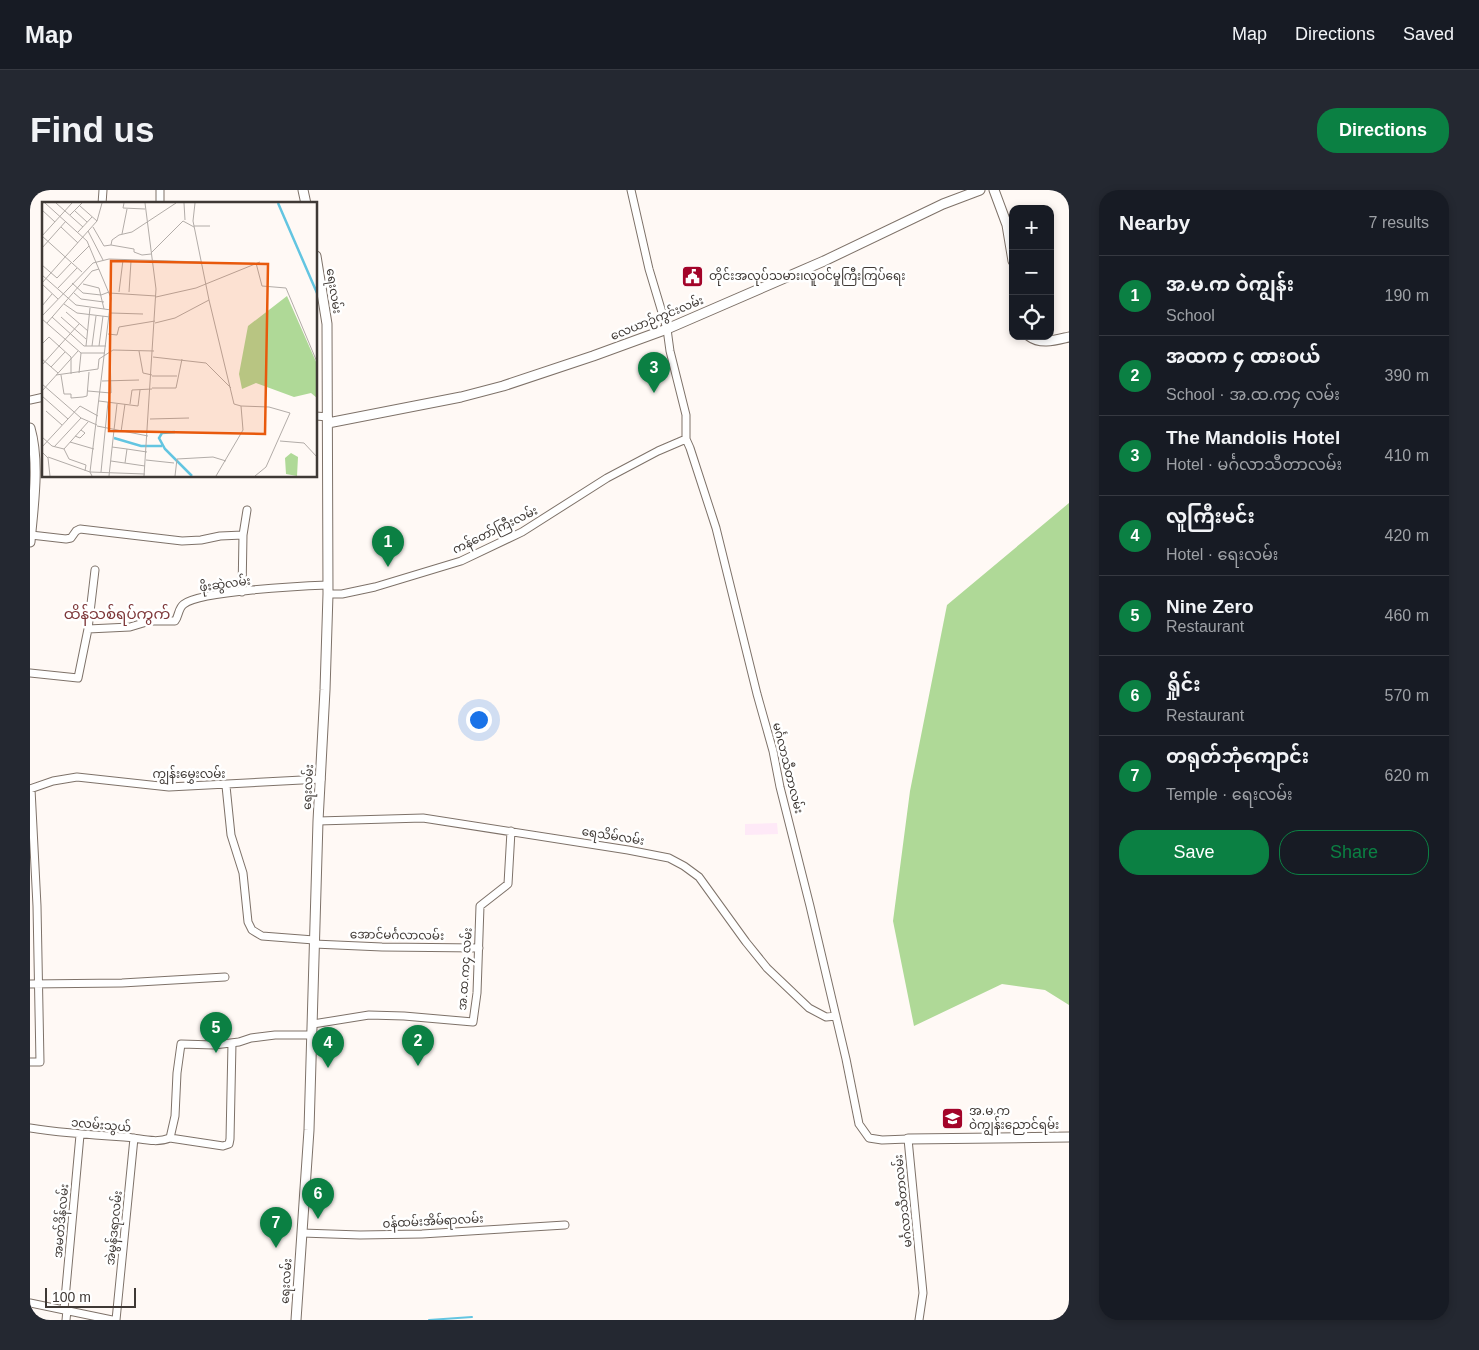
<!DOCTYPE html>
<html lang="en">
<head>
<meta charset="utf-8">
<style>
  :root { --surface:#171b24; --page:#242831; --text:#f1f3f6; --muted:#9ea1a6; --line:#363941; --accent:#0b8043 }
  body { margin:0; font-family:Helvetica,"Noto Sans Myanmar",sans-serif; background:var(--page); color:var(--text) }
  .controls { position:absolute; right:15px; top:15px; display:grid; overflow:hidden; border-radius:10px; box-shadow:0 2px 8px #0003 }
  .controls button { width:45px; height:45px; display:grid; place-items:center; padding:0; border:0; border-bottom:1px solid var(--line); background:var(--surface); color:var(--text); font:25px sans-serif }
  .scale { position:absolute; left:15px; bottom:12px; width:91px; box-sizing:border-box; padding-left:5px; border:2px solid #3f3935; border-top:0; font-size:14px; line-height:18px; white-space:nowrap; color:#3f3935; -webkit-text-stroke:4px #fff; paint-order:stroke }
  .you { position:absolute; left:448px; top:529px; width:18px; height:18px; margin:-12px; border:4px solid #fff; border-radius:50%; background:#1a73e8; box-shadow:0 0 0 8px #1a73e833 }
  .badge { display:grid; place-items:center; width:32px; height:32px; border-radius:50%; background:var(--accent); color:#fff; font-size:16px; font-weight:700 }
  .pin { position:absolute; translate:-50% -41px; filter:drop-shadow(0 1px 2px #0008) }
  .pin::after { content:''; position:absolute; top:26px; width:18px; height:15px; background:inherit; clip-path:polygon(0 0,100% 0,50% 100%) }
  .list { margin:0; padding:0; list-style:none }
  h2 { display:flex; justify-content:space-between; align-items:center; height:65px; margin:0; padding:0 20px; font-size:21px }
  h2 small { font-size:16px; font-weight:400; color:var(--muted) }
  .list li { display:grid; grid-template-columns:32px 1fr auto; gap:15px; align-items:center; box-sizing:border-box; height:80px; padding:0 20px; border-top:1px solid var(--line) }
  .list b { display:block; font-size:19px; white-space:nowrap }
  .list p { margin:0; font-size:16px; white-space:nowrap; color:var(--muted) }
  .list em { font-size:16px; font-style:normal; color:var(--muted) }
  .actions { display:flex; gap:10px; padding:15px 20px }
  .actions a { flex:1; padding:11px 0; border:1px solid var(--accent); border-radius:20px; text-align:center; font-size:18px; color:var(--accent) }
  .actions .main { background:var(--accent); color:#fff }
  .icon { flex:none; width:28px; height:28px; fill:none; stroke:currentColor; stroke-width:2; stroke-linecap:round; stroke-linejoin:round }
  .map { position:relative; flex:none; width:1039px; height:1130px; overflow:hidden; border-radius:20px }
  header { display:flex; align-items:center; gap:30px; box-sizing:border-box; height:70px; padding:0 25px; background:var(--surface); border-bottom:1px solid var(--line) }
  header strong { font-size:24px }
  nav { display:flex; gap:28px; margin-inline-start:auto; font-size:18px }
  .intro { display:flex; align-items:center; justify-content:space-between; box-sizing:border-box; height:120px; padding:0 30px }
  h1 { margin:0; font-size:35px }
  .button { padding:12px 22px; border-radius:20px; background:var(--accent); color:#fff; font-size:18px; font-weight:700 }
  main { display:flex; gap:30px; padding:0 30px }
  aside { flex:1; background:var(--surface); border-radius:20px; box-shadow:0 2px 8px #0003 }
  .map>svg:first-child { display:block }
  .industrial { fill:#fee9f7 }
  .green { fill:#afd997 }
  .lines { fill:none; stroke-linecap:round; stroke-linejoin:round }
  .stream { stroke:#63c5e1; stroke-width:2 }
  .minor-casing { stroke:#7e7269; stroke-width:9 }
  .tertiary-casing { stroke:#7e7269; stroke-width:11 }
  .minor { stroke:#fff; stroke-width:7 }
  .tertiary { stroke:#fff; stroke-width:9 }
  .labels { text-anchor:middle; stroke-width:5; stroke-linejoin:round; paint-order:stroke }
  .poi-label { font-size:12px; fill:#3f3935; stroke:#fff; text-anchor:start }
  .street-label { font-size:12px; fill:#3f3935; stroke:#fff }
  .quarter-label { font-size:15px; fill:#7d3638; stroke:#fff }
  .inset-river { fill:none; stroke:#63c5e1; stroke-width:2.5 }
  .inset-road { fill:none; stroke:#b2aca8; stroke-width:1 }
  .view { fill:#e8590c; fill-opacity:0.15; stroke:#e8590c; stroke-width:2.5 }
  .inset-edge { fill:none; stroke:#3f3935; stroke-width:2.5 }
</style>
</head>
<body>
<header>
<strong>Map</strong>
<nav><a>Map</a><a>Directions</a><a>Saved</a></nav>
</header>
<div class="intro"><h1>Find us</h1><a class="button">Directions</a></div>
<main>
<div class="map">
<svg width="1039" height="1130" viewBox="0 0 1039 1130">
  <rect width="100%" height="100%" fill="#fff9f5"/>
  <path class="industrial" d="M 747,633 L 748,644 L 715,645 L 715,634 Z"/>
  <path class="green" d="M 1039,313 L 1039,815 L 1015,800 L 972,794 L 884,836 L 863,731 L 880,601 L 917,415 Z"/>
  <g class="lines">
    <path class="stream" d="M 399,1130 L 442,1127"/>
    <defs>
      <path id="minor" d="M 130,0 L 130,14
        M 601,0 L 619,79 L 637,139 L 640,161 L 656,225 L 656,249 L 660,258 L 686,338 L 727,504 L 743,561 L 750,597 L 780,716 L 816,869 L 829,934 L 839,948 L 852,950 L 878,949 L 893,1103 L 889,1130
        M 72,14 L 73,0
        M 0,210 L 14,207
        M 286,226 L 298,227
        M 1,345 L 36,349 L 41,348 L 46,341 L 50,339 L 152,351 L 171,350 L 190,346 L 213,345
        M 212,402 L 213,345 L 217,320
        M 298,404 L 312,404 L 345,397 L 431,371 L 492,342 L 577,288 L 628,261 L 656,249
        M 58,439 L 65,380
        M 0,483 L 48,488 L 58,439 L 100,437 L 120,431 L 145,431 C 149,426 148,418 154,414 C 170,401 272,396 298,395
        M 196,596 L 201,645 L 213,683 L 218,732 L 222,740 L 232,746 L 284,750
        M 0,599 L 23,591 L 47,587 L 139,597 L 291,589
        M 288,631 L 393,628 L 598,660 L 639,668 L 654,676 L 669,687 L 716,752 L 737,778 L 779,818 L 796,827 L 806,826
        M 284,754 L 352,757 L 449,758
        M 0,794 L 92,793 L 195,787
        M 283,834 L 339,825 L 374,826 L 443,832 L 447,803 L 450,716 L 478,694 L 481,641
        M 0,872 L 10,872 L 7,716 L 1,599
        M 0,938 C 31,943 62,945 94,947 C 110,948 125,954 140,948 L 193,956 L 199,954 L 200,949 L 202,853
        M 140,948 L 145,926 L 147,883 L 151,854 L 184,855 L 209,852 L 221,848 L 245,845 L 283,845
        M 272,1043 L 330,1045 L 392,1044 L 535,1035
        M 0,1113 L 82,1130
        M 34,1120 L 50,945
        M 36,1130 L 37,1120
        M 86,1130 L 104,948"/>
      <path id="tertiary" d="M 273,0 L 276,14
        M 964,0 L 977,35 L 983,71
        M 999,146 C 1011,155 1026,150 1039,147
        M 298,233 L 431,207 L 473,196 L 563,166 L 637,139 L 794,71 L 913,14 L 950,0
        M 0,238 C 10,273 3,317 0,352
        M 878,949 L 1039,947
        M 266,1130 L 279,940 L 288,631 L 295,500 L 298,404 L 297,134 L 286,66"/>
    </defs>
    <use href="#minor" class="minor-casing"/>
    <use href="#tertiary" class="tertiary-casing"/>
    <use href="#minor" class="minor"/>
    <use href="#tertiary" class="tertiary"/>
  </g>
  <defs>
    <symbol id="civic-square" viewBox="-11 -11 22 22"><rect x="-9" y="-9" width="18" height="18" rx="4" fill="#a30429" stroke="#fff"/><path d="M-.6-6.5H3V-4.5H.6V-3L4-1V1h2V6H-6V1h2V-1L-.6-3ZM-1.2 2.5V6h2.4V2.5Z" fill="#fff"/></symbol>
    <symbol id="school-square" viewBox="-11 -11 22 22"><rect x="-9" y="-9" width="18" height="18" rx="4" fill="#a30429" stroke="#fff"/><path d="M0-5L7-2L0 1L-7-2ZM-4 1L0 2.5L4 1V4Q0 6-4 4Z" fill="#fff"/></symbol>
  </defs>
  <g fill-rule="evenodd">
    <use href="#civic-square" x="650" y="74" width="25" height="25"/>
    <use href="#school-square" x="910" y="916" width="25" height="25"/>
  </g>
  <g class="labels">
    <g class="poi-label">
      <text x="679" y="90">တိုင်းအလုပ်သမား၊လူဝင်မှုကြီးကြပ်ရေး</text>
      <text x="939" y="925">အ.မ.က<tspan x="939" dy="14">ဝဲကျွန်းညောင်ရမ်း</tspan></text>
    </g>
    <g class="street-label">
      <text transform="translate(304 101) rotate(81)" y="4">ရေးလမ်း</text>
      <text transform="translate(627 128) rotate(-22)" y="4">လေယာဉ်ကွင်းလမ်း</text>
      <text transform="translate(465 340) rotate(-26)" y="4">ကန်တော်ကြီးလမ်း</text>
      <text transform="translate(195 394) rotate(-8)" y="4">ဖိုးဆွဲလမ်း</text>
      <text transform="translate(758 578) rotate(76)" y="4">မင်္ဂလာသီတာလမ်း</text>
      <text x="159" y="588">ကျွန်းမွှေးလမ်း</text>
      <text transform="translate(278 597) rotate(-87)" y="4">ရေးလမ်း</text>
      <text transform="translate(583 646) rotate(9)" y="4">ရေသိမ်လမ်း</text>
      <text transform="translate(367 745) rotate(1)" y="4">အောင်မင်္ဂလာလမ်း</text>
      <text transform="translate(435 779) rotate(-86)" y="4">အ.ထ.က၄ လမ်း</text>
      <text transform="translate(71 935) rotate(5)" y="4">၁လမ်းသွယ်</text>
      <text transform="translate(873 1011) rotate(-96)" y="4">မင်္ဂလာသီတာလမ်း</text>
      <text transform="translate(31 1031) rotate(-85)" y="4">အမတ်ဒိန်လမ်း</text>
      <text transform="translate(403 1031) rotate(-3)" y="4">၀န်ထမ်းအိမ်ရာလမ်း</text>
      <text transform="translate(84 1038) rotate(-84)" y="4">အဲမွန်ဒရာလမ်း</text>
      <text transform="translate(256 1091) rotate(-86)" y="4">ရေးလမ်း</text>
    </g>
    <g class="quarter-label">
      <text x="87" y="429">ထိန်သစ်ရပ်ကွက်</text>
    </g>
  </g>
  <g transform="translate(12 12)">
    <rect width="275" height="275" fill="#fff9f5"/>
    <path d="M 245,94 L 275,162 L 275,196 L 269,191 L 252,195 L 214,181 L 200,187 L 197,172 L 206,124 ZM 249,251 L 256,255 L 255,274 L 244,272 L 243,256 Z" fill="#afd997"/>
    <path class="inset-river" d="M 236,1 L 275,91M 133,230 L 120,231 L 117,236 L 123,247 L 150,274M 72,236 L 99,244 L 120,244"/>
    <path class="inset-road" d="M 3,1 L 45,39 L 69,96 L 48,270M 14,1 L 41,25M 82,1 L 81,6 L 103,7M 142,1 L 143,18M 153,1 L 151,19 L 167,98 L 192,202 L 199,204 L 201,228 L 174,274M 38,4 L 55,19M 0,8 L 13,20M 33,9 L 45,20M 28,13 L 40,1M 152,24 L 168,24M 19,25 L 36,41M 51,25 L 62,44 L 69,43 L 70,38 L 77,33 L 90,30 L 134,1M 46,29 L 61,58M 36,30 L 50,15M 80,32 L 85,7M 0,34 L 40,70M 0,34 L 30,1M 69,43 L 92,47 L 92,50 L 100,53 L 109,52M 0,46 L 24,19M 109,51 L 141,19 L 152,25M 31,60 L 47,44M 214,61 L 220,84 L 244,86 L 275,160M 0,63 L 15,76 L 29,61M 0,73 L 34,103 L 69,108M 0,81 L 55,19 L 60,1M 30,81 L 41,91 L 59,93 L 67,90M 0,82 L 16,97M 41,82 L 57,86 L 62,107M 16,86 L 35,66M 77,90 L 81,58M 87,90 L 89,59M 32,91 L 39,97 L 62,100M 67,91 L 114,94M 114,95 L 154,86 L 218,60M 22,102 L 35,111 L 68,115M 0,104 L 10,92M 24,110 L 46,129M 69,111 L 101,112M 0,114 L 51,61 L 67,57 L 160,60M 10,115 L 42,144 L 64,144M 19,115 L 44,137M 0,117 L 39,151 L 63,151M 5,121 L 50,69 L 57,67M 113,121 L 133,116 L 167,98M 66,132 L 75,133 L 77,125 L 113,119M 0,142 L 7,135 L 29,155 L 29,172M 44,144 L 48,106M 50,144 L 54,114M 57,144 L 61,114M 97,149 L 101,171 L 110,173M 111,155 L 164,161 L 189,186M 0,157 L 16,171M 0,163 L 37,122M 9,165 L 23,150M 37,171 L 39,151M 14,173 L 56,167 L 57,157 L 71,148 L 112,149M 19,173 L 22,192 L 29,192 L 29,196 L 41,195 L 45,194 L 47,170M 110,174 L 135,174M 60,179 L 97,178M 0,182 L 39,216 L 55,223M 110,186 L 134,186 L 140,157M 0,189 L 36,149M 46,189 L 69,191 L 68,149M 0,194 L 26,217M 57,199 L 96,204 L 98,188M 88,202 L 90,188 L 110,187M 199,204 L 227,205 L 248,211 L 224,265 L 213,274M 4,209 L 20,223M 108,217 L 147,216M 55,224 L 106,234M 72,228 L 75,202M 79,230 L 83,202M 33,234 L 38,236 L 43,231 L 39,228M 0,235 L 10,244 L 22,247M 238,239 L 262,241 L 275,255M 28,240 L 52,247M 0,245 L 38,204 L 56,214M 12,245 L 39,216M 70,245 L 85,247M 22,247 L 46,220M 22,247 L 27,257 L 44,263 L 43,269M 0,250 L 6,256 L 8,274M 6,255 L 48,270 L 50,274M 104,258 L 132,261M 69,259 L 103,264M 83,261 L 85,247 L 105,250M 48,270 L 103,272M 59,270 L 66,200M 67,274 L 72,228M 102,274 L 114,87 L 103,1M 133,274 L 135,257 L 171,255 L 184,259"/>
    <path class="view" d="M 69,59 L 226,62 L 223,232 L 67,229 Z"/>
    <rect width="275" height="275" class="inset-edge"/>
  </g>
</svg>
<div class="controls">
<button>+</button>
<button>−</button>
<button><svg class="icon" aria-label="locate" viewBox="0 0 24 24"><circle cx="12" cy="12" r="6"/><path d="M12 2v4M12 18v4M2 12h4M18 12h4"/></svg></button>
</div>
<div class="scale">100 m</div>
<div class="you"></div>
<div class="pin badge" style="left:358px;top:377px">1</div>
<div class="pin badge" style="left:388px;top:876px">2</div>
<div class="pin badge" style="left:624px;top:203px">3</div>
<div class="pin badge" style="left:298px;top:878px">4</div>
<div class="pin badge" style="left:186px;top:863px">5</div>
<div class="pin badge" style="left:288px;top:1029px">6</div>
<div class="pin badge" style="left:246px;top:1058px">7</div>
</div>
<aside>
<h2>Nearby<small>7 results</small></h2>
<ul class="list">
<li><span class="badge">1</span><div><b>အ.မ.က ဝဲကျွန်း</b><p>School</p></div><em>190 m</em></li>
<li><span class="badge">2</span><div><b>အထက ၄ ထားဝယ်</b><p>School · အ.ထ.က၄ လမ်း</p></div><em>390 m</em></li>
<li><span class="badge">3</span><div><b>The Mandolis Hotel</b><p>Hotel · မင်္ဂလာသီတာလမ်း</p></div><em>410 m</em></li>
<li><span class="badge">4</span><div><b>လူကြီးမင်း</b><p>Hotel · ရေးလမ်း</p></div><em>420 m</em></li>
<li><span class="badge">5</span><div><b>Nine Zero</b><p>Restaurant</p></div><em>460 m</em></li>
<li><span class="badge">6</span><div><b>ရှိုင်း</b><p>Restaurant</p></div><em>570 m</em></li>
<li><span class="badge">7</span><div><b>တရုတ်ဘုံကျောင်း</b><p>Temple · ရေးလမ်း</p></div><em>620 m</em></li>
</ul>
<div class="actions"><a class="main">Save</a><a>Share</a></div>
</aside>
</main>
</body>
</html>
